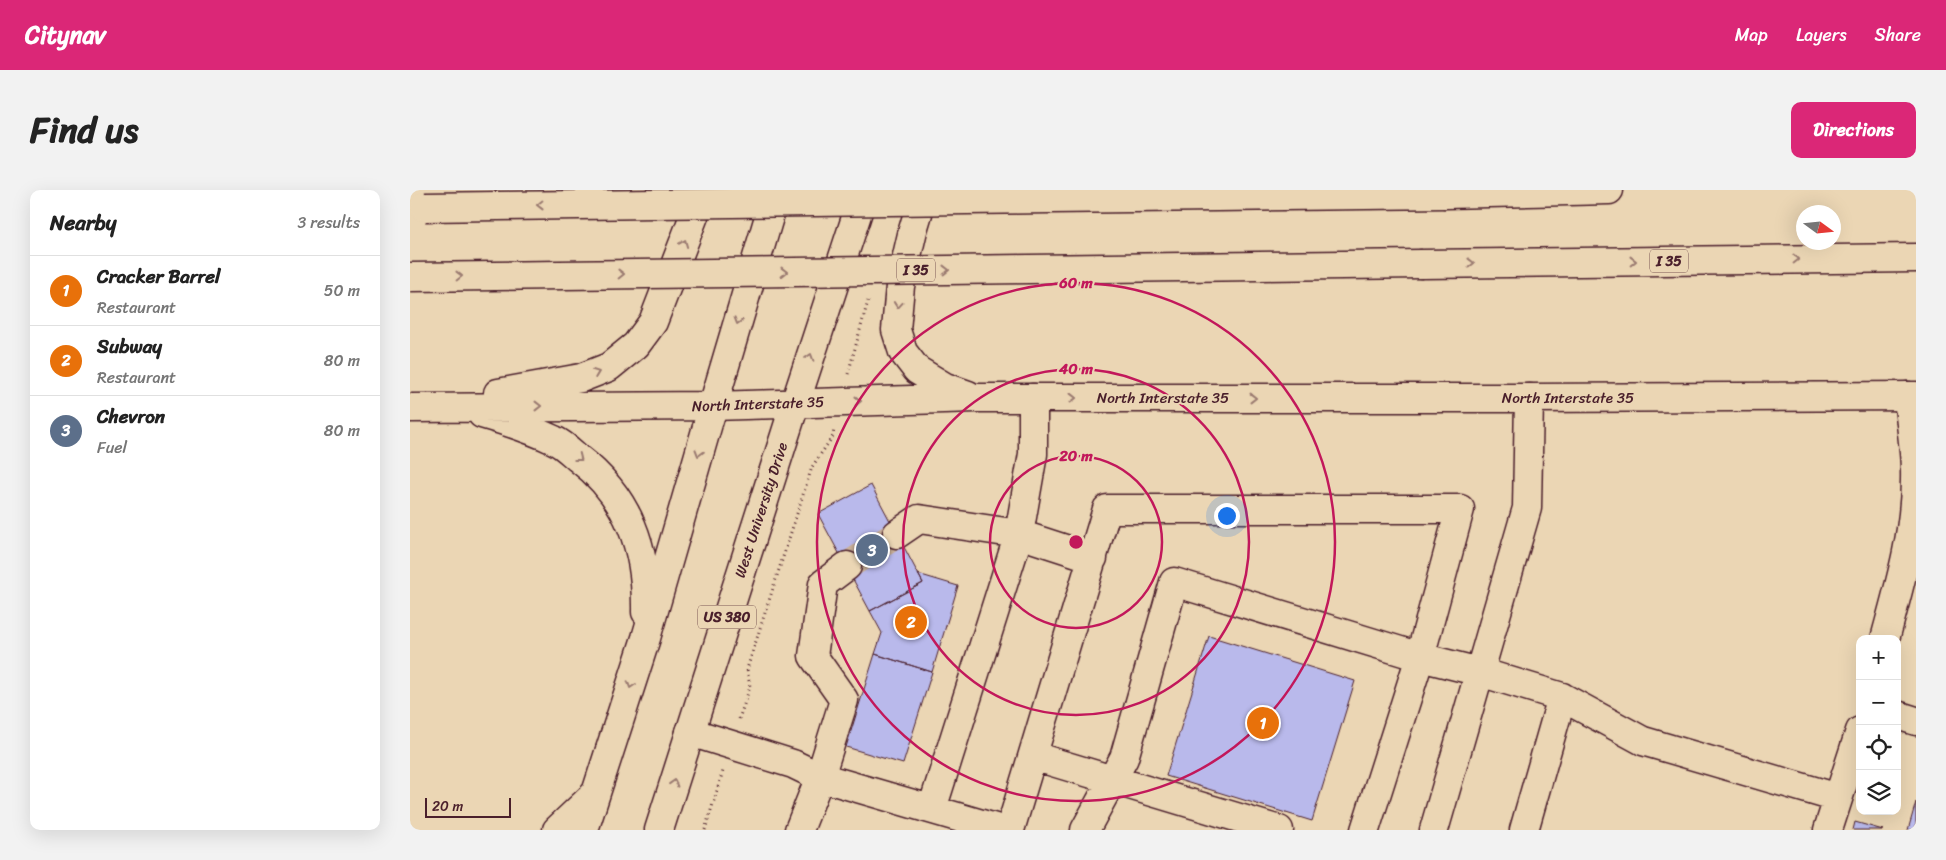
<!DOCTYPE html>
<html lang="en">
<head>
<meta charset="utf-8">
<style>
  :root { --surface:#fff; --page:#f2f2f2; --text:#222; --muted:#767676; --line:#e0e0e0; --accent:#db2777 }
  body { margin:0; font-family:Sriracha,sans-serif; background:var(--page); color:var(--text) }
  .controls { position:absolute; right:15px; bottom:15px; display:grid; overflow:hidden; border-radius:10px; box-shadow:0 5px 20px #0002 }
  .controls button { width:45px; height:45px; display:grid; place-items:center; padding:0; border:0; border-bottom:1px solid var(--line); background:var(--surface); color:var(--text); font:25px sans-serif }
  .compass { position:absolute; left:1386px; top:15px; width:45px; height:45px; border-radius:50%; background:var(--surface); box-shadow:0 5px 20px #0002; rotate:105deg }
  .scale { position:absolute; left:15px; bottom:12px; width:86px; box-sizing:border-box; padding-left:5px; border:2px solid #4a1f2b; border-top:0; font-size:14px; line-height:18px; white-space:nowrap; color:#4a1f2b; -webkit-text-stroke:4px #ebd6b4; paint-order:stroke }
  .you { position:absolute; left:816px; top:325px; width:18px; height:18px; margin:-12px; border:4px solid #fff; border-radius:50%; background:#1a73e8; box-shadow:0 0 0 8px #1a73e833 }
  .badge { display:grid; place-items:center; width:32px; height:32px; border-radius:50%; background:var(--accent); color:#fff; font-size:16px; font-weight:700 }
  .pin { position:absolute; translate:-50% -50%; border:2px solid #fff; box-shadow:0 1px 5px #0006 }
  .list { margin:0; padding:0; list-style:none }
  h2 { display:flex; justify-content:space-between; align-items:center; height:65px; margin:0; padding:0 20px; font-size:21px }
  h2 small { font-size:16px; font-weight:400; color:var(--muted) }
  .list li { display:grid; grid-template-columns:32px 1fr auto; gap:15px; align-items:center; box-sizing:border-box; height:70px; padding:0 20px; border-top:1px solid var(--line) }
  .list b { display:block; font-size:19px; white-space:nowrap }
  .list p { margin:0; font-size:16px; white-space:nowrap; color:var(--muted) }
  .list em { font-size:16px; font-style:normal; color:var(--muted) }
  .icon { flex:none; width:28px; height:28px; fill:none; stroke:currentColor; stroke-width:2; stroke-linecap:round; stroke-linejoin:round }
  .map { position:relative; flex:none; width:1506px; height:640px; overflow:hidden; border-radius:10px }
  header { display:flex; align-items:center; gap:30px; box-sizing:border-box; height:70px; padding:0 25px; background:var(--accent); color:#fff }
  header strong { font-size:24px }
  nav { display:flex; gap:28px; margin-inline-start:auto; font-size:18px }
  .intro { display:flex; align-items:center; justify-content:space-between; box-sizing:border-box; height:120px; padding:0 30px }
  h1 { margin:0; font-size:35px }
  .button { padding:12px 22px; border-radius:10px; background:var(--accent); color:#fff; font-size:18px; font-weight:700 }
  main { display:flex; gap:30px; padding:0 30px }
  aside { flex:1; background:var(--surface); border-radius:10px; box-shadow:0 5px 20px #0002 }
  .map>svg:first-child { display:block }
  .building { fill:#b9b9eb; stroke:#4a1f2b }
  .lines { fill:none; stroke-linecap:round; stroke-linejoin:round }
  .minor-tunnel { stroke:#cbb199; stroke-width:28; stroke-dasharray:28 14; stroke-linecap:butt }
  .minor-casing { stroke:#4a1f2b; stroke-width:31 }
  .major-casing { stroke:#4a1f2b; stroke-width:31 }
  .highway-casing { stroke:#4a1f2b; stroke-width:31 }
  .path { stroke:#4a1f2b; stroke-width:3; stroke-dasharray:1 4; stroke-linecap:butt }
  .minor { stroke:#ebd6b4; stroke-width:28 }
  .major { stroke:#ebd6b4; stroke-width:28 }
  .highway { stroke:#ebd6b4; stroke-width:28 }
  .highway-bridge-casing { stroke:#4a1f2b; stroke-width:31; stroke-linecap:butt }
  .highway-bridge { stroke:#ebd6b4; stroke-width:28 }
  .oneway { stroke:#9a7a70 }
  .ring { fill:none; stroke:#c2185b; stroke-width:2.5 }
  .labels { text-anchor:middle; stroke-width:4; stroke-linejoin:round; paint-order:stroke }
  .shield { fill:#ebd6b4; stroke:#7a5654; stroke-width:1 }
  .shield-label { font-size:14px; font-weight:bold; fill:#4a1f2b }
  .street-label { font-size:15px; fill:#4a1f2b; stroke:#ebd6b4 }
  .centre { fill:#c2185b; stroke:#ebd6b4; stroke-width:2.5 }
  .ring-label { font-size:15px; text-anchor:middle; font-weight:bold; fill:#c2185b; stroke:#ebd6b4; stroke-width:4; stroke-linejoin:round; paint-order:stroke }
</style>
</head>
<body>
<header>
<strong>Citynav</strong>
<nav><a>Map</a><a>Layers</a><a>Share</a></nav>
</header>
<div class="intro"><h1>Find us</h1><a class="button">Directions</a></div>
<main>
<aside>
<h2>Nearby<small>3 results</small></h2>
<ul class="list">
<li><span class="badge" style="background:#e8710a">1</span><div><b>Cracker Barrel</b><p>Restaurant</p></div><em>50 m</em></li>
<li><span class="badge" style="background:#e8710a">2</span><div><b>Subway</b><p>Restaurant</p></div><em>80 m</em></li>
<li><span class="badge" style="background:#5c6f8a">3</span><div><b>Chevron</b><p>Fuel</p></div><em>80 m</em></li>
</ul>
</aside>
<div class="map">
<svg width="1506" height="640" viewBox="0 0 1506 640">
  <rect width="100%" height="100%" fill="#ebd6b4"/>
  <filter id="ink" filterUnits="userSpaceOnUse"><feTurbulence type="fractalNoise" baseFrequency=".02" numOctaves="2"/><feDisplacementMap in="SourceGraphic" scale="10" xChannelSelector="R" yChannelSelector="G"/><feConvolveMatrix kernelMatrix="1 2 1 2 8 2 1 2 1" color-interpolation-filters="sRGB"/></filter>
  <g filter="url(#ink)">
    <path class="building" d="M 461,295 L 513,393 L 460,421 L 408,324 Z
      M 508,384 L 548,396 L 522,482 L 465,464 L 472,443 L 460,421 L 513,393 Z
      M 799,446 L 945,491 L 902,631 L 756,586 Z
      M 465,464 L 522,482 L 493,574 L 436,557 Z
      M 1506,612 L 1506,640 L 1498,640 Z
      M 1445,632 L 1473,640 L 1443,640 Z"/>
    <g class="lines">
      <path class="minor-tunnel" d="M 437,376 L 487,344"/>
      <defs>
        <path id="minor" d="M 487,344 L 509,329 L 609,344 L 683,368
          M 1475,449 C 1489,397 1505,344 1505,290 C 1506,262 1500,233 1498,206
          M 1487,525 L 1506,531
          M 280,542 L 383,574 L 410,587 L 592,640
          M 623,566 L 869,640
          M 522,619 L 609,344 L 623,264 L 623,208
          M 147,640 L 185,604
          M 389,640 L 410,587 L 434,510 L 403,466 L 413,394 L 437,376
          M 600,640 L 697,319 L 1050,319 L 1010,467 L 955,640
          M 675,640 L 714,568 L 764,392 L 1010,467 L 1070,482 L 1152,507 L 1233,551 L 1428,608
          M 1024,640 L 1117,318 L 1119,208
          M 1114,640 L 1152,507
          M 1418,640 L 1450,541"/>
        <path id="major" d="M 515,0 L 503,40 L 490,96 L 486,140 L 493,162 L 507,180 L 535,197 L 558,205
          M 88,203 L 171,188 L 199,177 L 226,155 L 243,132 L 294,0
          M 0,218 L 303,216 L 566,208 L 1119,208 L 1506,206
          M 72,224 C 96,231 121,239 144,250 C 153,254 161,262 168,268 C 219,307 237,359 236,422
          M 174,640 L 236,448 L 303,216
          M 249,640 L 385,214"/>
        <path id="highway" d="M 1036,4 L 1199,0
          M 1012,74 L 1506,68
          M 385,214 L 455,0
          M 303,216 L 367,0"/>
      </defs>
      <use href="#minor" class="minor-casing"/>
      <use href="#major" class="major-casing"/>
      <use href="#highway" class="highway-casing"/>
      <path class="path" d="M 438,184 L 458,111
        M 329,529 L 340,497 L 337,479 L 402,277 L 423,246 L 424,239
        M 295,640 L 313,581"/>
      <use href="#minor" class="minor"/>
      <use href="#major" class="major"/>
      <use href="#highway" class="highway"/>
      <defs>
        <path id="highway-bridge" d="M 15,17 L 1036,4
          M 0,87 L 1012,74"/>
      </defs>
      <use href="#highway-bridge" class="highway-bridge-casing"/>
      <use href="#highway-bridge" class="highway-bridge"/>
    </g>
    <defs><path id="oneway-chevron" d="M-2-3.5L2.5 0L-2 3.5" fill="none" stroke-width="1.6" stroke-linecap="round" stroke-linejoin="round" transform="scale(1.25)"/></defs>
    <g class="oneway">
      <use href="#oneway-chevron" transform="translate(130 15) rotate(179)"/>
      <use href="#oneway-chevron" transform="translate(274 53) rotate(-68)"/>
      <use href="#oneway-chevron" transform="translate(1386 69) rotate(-1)"/>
      <use href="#oneway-chevron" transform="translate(1223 71) rotate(-1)"/>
      <use href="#oneway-chevron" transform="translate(1061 73) rotate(-1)"/>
      <use href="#oneway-chevron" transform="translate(536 80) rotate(-1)"/>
      <use href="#oneway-chevron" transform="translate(374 82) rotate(-1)"/>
      <use href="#oneway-chevron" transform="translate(211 84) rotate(-1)"/>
      <use href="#oneway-chevron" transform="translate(49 86) rotate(-1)"/>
      <use href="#oneway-chevron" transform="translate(488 115) rotate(95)"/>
      <use href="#oneway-chevron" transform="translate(328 131) rotate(107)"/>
      <use href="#oneway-chevron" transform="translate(400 167) rotate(-72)"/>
      <use href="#oneway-chevron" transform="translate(186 183) rotate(-21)"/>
      <use href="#oneway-chevron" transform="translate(663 208)"/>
      <use href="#oneway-chevron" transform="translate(843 208)"/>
      <use href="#oneway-chevron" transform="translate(448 211) rotate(-1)"/>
      <use href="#oneway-chevron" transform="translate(128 216)"/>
      <use href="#oneway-chevron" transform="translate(289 263) rotate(106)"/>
      <use href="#oneway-chevron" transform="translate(169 268) rotate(38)"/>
      <use href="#oneway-chevron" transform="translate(221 495) rotate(108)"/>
      <use href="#oneway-chevron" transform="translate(264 593) rotate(-73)"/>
    </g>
  </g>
  <g class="ring">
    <circle cx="666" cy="352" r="86"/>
    <circle cx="666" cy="352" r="173"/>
    <circle cx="666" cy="352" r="259"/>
  </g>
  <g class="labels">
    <g class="shield">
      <rect x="1240" y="59.5" width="38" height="23" rx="4"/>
      <rect x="487" y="68.5" width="38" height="23" rx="4"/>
      <rect x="288" y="415.5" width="58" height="23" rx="4"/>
    </g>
    <g class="shield-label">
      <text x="1259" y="76">I 35</text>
      <text x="506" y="85">I 35</text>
      <text x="317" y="432">US 380</text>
    </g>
    <g class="street-label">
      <text x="753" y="213">North Interstate 35</text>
      <text x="1158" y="213">North Interstate 35</text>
      <text transform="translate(348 214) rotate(-2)" y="5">North Interstate 35</text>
      <text transform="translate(351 320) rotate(-72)" y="5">West University Drive</text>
    </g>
  </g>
  <circle cx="666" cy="352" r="8" class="centre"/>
  <g class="ring-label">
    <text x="666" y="98">60 m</text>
    <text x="666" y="184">40 m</text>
    <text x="666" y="271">20 m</text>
  </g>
</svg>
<div class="controls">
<button>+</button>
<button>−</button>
<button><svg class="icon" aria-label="locate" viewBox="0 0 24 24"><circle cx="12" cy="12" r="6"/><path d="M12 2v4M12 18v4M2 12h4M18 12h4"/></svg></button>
<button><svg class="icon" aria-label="layers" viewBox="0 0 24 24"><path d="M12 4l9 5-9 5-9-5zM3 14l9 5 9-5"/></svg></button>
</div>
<svg class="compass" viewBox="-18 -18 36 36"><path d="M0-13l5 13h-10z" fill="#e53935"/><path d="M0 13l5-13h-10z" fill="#767676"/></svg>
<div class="scale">20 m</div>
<div class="you"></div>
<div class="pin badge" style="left:853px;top:533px;background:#e8710a">1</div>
<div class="pin badge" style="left:501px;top:432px;background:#e8710a">2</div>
<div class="pin badge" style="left:462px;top:360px;background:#5c6f8a">3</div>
</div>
</main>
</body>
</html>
